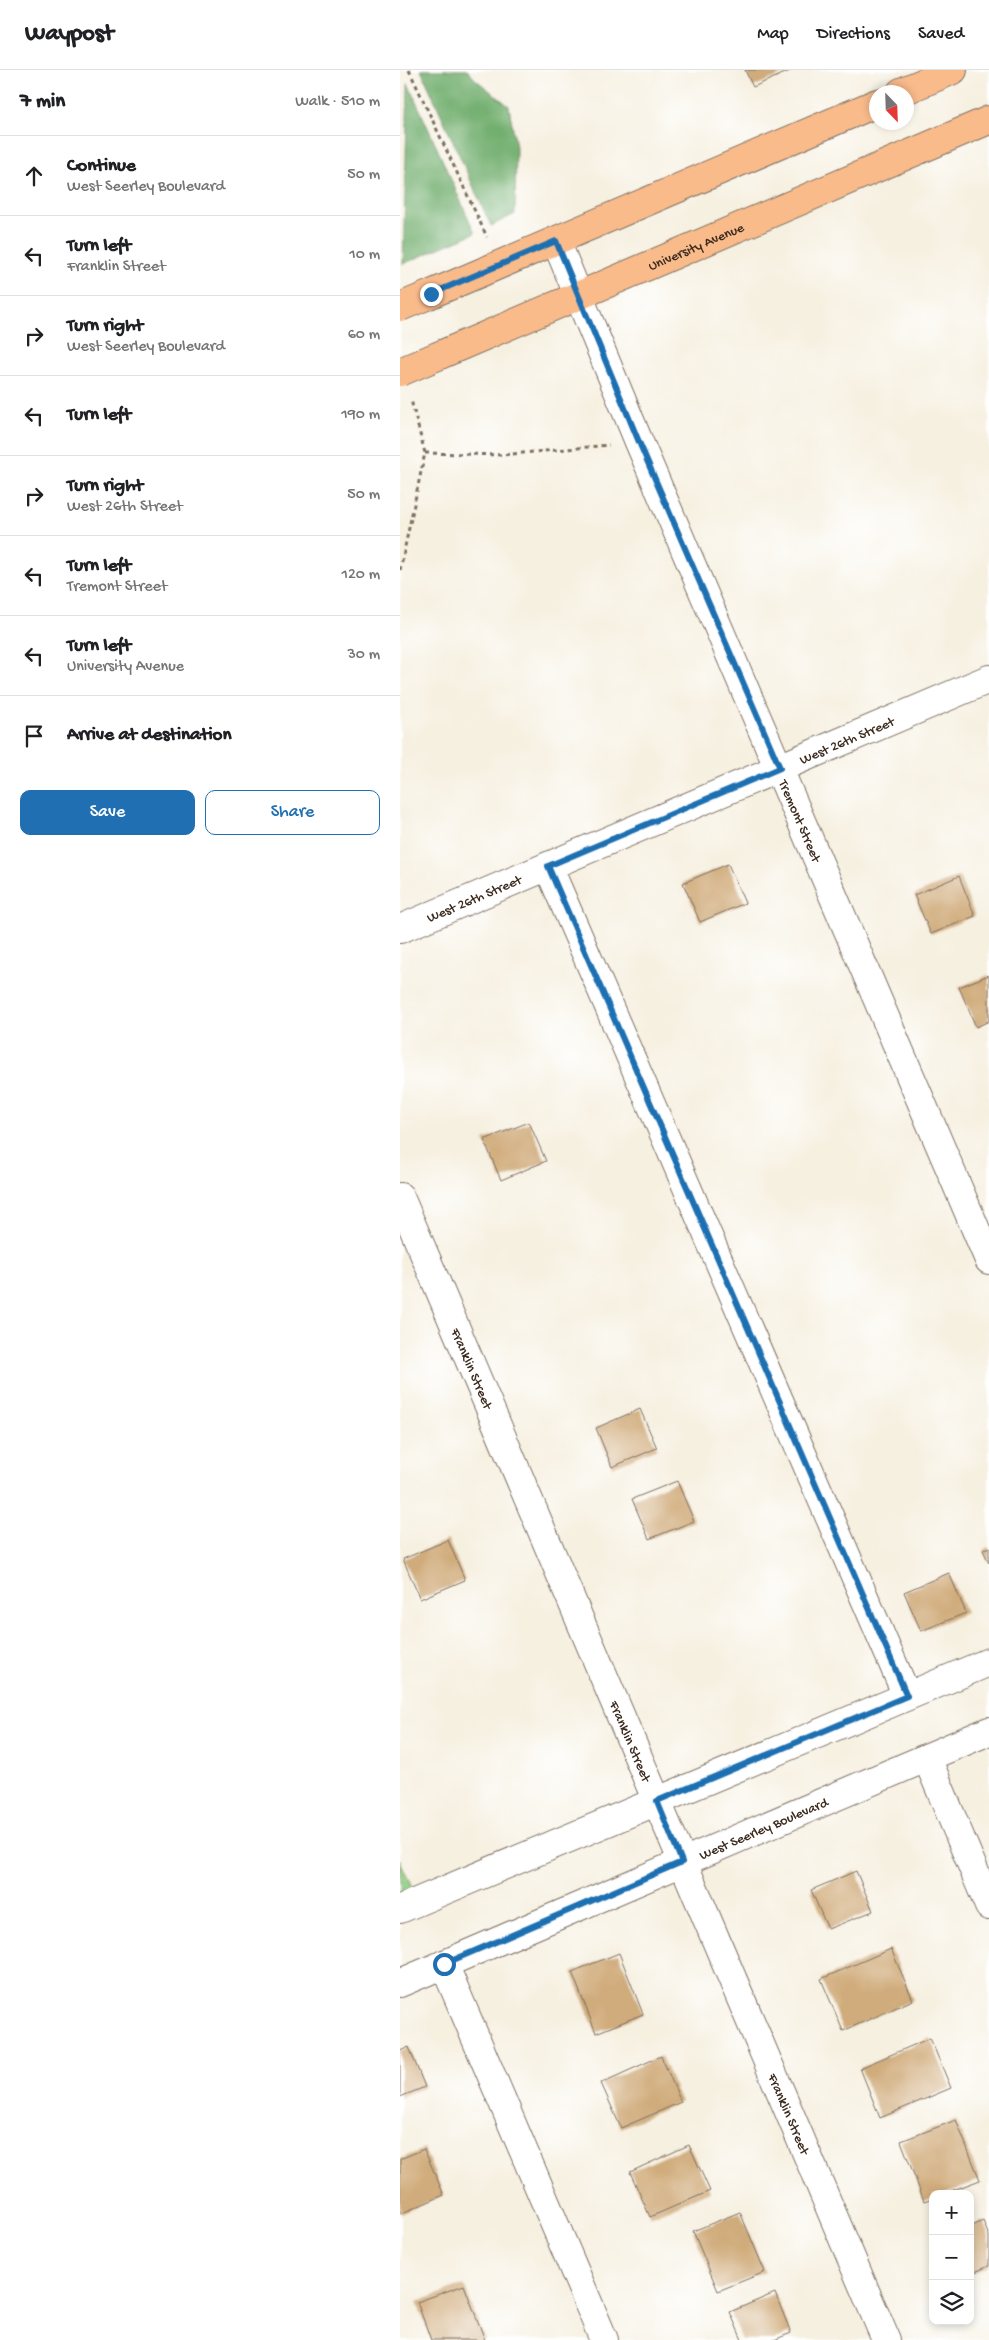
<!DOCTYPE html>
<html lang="en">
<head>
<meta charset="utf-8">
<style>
  :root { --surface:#fff; --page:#f6f6f6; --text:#202124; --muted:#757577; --line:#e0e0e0; --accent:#1f6fb2 }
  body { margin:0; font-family:"Gochi Hand",sans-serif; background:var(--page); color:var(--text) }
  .controls { position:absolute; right:15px; bottom:15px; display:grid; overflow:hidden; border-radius:10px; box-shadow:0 2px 8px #0003 }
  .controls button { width:45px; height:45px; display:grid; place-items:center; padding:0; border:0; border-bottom:1px solid var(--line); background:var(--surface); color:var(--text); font:25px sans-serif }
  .compass { position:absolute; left:469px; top:15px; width:45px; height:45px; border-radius:50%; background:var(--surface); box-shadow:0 2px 8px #0003; rotate:157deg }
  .stop { position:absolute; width:15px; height:15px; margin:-11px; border:4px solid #1f6fb2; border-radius:50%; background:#fff }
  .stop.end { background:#1f6fb2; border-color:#fff; box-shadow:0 1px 5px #0008 }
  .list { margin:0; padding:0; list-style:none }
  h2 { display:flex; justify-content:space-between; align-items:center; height:65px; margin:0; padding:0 20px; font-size:21px }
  h2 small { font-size:16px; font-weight:400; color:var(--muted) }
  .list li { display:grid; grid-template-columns:32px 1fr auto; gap:15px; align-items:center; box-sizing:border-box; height:80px; padding:0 20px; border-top:1px solid var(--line) }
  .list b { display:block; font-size:19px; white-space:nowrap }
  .list p { margin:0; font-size:16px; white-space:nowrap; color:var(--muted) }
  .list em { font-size:16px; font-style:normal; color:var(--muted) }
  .actions { display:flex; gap:10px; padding:15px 20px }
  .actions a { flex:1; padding:11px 0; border:1px solid var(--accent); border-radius:10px; text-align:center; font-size:18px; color:var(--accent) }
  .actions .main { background:var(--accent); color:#fff }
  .icon { flex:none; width:28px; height:28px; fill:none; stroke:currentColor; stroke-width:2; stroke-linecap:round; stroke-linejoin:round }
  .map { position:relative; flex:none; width:589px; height:2270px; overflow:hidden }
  header { display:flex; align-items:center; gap:30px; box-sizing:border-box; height:70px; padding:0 25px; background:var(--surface); border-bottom:1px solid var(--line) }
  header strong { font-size:24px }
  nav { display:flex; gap:28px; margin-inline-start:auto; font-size:18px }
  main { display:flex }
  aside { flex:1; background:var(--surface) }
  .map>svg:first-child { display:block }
  .green { fill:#8dcb80; stroke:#647a4f }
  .forest { fill:#72af6e; stroke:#566c46 }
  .building { fill:#d0ac7c }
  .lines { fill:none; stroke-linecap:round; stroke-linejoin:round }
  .minor-casing { stroke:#7c6f62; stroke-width:30 }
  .major-casing { stroke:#7c6f62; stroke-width:30 }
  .path { stroke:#7c6f62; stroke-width:3; stroke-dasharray:4 4; stroke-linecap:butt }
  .minor { stroke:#fff; stroke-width:28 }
  .major { stroke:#fabb8b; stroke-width:28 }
  .major-bridge-casing { stroke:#7c6f62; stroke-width:30; stroke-linecap:butt }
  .major-bridge { stroke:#fabb8b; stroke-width:28 }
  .route { stroke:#1f6fb2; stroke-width:6 }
  .labels { text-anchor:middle; stroke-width:4; stroke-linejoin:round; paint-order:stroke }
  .street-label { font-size:14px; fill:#3b2a1e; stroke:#fff }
</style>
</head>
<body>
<header>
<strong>Waypost</strong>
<nav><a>Map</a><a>Directions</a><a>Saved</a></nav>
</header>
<main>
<aside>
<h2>7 min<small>Walk · 510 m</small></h2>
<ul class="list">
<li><svg class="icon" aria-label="ahead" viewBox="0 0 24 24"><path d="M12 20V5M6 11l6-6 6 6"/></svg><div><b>Continue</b><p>West Seerley Boulevard</p></div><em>50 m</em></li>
<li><svg class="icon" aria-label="left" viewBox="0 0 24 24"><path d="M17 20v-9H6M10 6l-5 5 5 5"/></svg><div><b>Turn left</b><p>Franklin Street</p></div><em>10 m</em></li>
<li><svg class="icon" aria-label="right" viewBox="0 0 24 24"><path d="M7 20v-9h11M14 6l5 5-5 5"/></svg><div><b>Turn right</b><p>West Seerley Boulevard</p></div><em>60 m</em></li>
<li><svg class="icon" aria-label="left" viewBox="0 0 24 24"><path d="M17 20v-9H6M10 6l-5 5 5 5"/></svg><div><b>Turn left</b></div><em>190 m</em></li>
<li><svg class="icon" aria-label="right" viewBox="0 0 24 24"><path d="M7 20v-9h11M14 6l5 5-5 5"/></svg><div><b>Turn right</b><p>West 26th Street</p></div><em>50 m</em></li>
<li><svg class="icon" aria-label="left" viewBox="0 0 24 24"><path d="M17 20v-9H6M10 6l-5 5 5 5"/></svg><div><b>Turn left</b><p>Tremont Street</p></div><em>120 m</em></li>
<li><svg class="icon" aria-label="left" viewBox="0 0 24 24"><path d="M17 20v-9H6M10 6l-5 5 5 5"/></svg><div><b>Turn left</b><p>University Avenue</p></div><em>30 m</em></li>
<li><svg class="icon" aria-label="arrive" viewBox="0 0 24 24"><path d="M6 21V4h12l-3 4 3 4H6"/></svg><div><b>Arrive at destination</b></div></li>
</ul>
<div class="actions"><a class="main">Save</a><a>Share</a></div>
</aside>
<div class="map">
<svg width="589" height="2270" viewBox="0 0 589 2270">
  <rect width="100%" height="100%" fill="#fff"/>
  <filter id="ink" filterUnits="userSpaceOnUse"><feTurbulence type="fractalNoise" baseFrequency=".02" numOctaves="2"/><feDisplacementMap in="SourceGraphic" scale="10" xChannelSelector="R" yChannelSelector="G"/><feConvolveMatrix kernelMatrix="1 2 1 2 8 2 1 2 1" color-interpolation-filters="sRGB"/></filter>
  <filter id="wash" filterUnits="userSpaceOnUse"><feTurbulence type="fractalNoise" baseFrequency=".0096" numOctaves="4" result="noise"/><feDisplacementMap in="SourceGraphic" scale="20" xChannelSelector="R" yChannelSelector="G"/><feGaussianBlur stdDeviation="1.12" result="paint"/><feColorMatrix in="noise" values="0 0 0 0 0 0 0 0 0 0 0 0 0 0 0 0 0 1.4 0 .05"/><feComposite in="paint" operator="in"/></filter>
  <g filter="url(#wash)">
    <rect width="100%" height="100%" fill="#f6f0e0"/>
    <path class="green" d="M 0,1790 L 18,1832 L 0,1842 Z"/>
    <path class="forest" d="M 21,0 L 67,0 L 75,9 L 109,36 L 116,77 L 115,144 L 91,156 Z
      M 8,13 L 75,163 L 3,194 Z"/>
    <g id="blocks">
      <path class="building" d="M 345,0 L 392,0 L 353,17 Z
        M 328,794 L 345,833 L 300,852 L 283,813 Z
        M 559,806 L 575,846 L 531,864 L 514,825 Z
        M 589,905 L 589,951 L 576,957 L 559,917 Z
        M 129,1052 L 146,1091 L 101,1110 L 84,1070 Z
        M 240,1339 L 257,1378 L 212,1397 L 196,1358 Z
        M 277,1411 L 294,1451 L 249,1469 L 232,1429 Z
        M 48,1470 L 65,1510 L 20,1529 L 3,1489 Z
        M 589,1477 L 589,1493 L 583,1480 Z
        M 549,1503 L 566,1543 L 521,1561 L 504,1522 Z
        M 456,1801 L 473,1841 L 428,1859 L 411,1820 Z
        M 491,1879 L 513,1930 L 443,1961 L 421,1909 Z
        M 219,1883 L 243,1944 L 196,1963 L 172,1902 Z
        M 530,1968 L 551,2018 L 480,2048 L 460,1998 Z
        M 9,1977 L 25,2017 L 0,2027 L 0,1981 Z
        M 261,1986 L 281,2032 L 221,2058 L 201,2013 Z
        M 556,2050 L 580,2110 L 543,2124 L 533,2124 L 533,2128 L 524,2131 L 501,2071 Z
        M 289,2075 L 310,2121 L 250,2147 L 230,2102 Z
        M 24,2079 L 44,2125 L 0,2144 L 0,2089 Z
        M 340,2142 L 365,2202 L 318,2221 L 293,2161 Z
        M 583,2151 L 589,2166 L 589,2196 L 570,2204 L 570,2157 Z
        M 64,2215 L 85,2270 L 31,2270 L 17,2232 Z
        M 375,2223 L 391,2263 L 374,2270 L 342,2270 L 330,2242 Z"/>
    </g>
  </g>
  <g filter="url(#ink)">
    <use href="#blocks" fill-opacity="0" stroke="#7c6f62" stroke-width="1"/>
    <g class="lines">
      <defs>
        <g id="minor">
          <path id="s1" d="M 156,171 L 239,372 L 589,1190"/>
          <path d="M 148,796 L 507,1626"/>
          <path id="s2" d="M 0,859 L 589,609"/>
          <path id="s3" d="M 0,1127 L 486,2270"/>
          <path d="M 527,1688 L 589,1836"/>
          <path d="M 0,1839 L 589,1592"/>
          <path d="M 44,1894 L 204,2270"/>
          <path id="s4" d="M 0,1913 L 589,1661"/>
        </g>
        <g id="major">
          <path d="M 501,22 L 553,0"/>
          <path d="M 31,224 L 477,33"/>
          <path id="s5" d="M 40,285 L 589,50"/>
        </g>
      </defs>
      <use href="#minor" class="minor-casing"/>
      <use href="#major" class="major-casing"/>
      <path class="path" d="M 9,0 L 87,167
        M 25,383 L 102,385 L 209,375
        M 0,500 L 25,383 L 11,330"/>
      <use href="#minor" class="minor"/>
      <use href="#major" class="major"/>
      <defs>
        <path id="major-bridge" d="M 0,237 L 31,224
          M 0,302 L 40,285"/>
      </defs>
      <use href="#major-bridge" class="major-bridge-casing"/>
      <use href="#major-bridge" class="major-bridge"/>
    </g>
  </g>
  <g class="lines" filter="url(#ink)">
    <path class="route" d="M 31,224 L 156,171 L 239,372 L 380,698 L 148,796 L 507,1626 L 257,1731 L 282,1792 L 44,1894"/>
  </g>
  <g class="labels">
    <g class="street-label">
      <text dy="5" stroke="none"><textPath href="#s5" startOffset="278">University Avenue</textPath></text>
      <text dy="5" stroke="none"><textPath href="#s2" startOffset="485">West 26th Street</textPath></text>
      <text dy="5" stroke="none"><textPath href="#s1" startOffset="629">Tremont Street</textPath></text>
      <text dy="5" stroke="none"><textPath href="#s2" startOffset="80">West 26th Street</textPath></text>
      <text dy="5" stroke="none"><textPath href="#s3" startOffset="186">Franklin Street</textPath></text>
      <text dy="5" stroke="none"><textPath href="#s3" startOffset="591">Franklin Street</textPath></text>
      <text dy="5" stroke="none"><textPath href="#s4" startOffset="395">West Seerley Boulevard</textPath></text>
      <text dy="5" stroke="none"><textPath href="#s3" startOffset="996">Franklin Street</textPath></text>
    </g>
  </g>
</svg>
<div class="controls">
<button>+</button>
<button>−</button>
<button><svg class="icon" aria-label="layers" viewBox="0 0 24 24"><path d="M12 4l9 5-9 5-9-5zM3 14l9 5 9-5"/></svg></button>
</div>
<svg class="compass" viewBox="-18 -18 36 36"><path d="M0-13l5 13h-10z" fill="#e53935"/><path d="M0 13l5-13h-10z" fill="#757577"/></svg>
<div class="stop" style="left:44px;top:1894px"></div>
<div class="stop end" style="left:31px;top:224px"></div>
</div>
</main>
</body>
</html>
